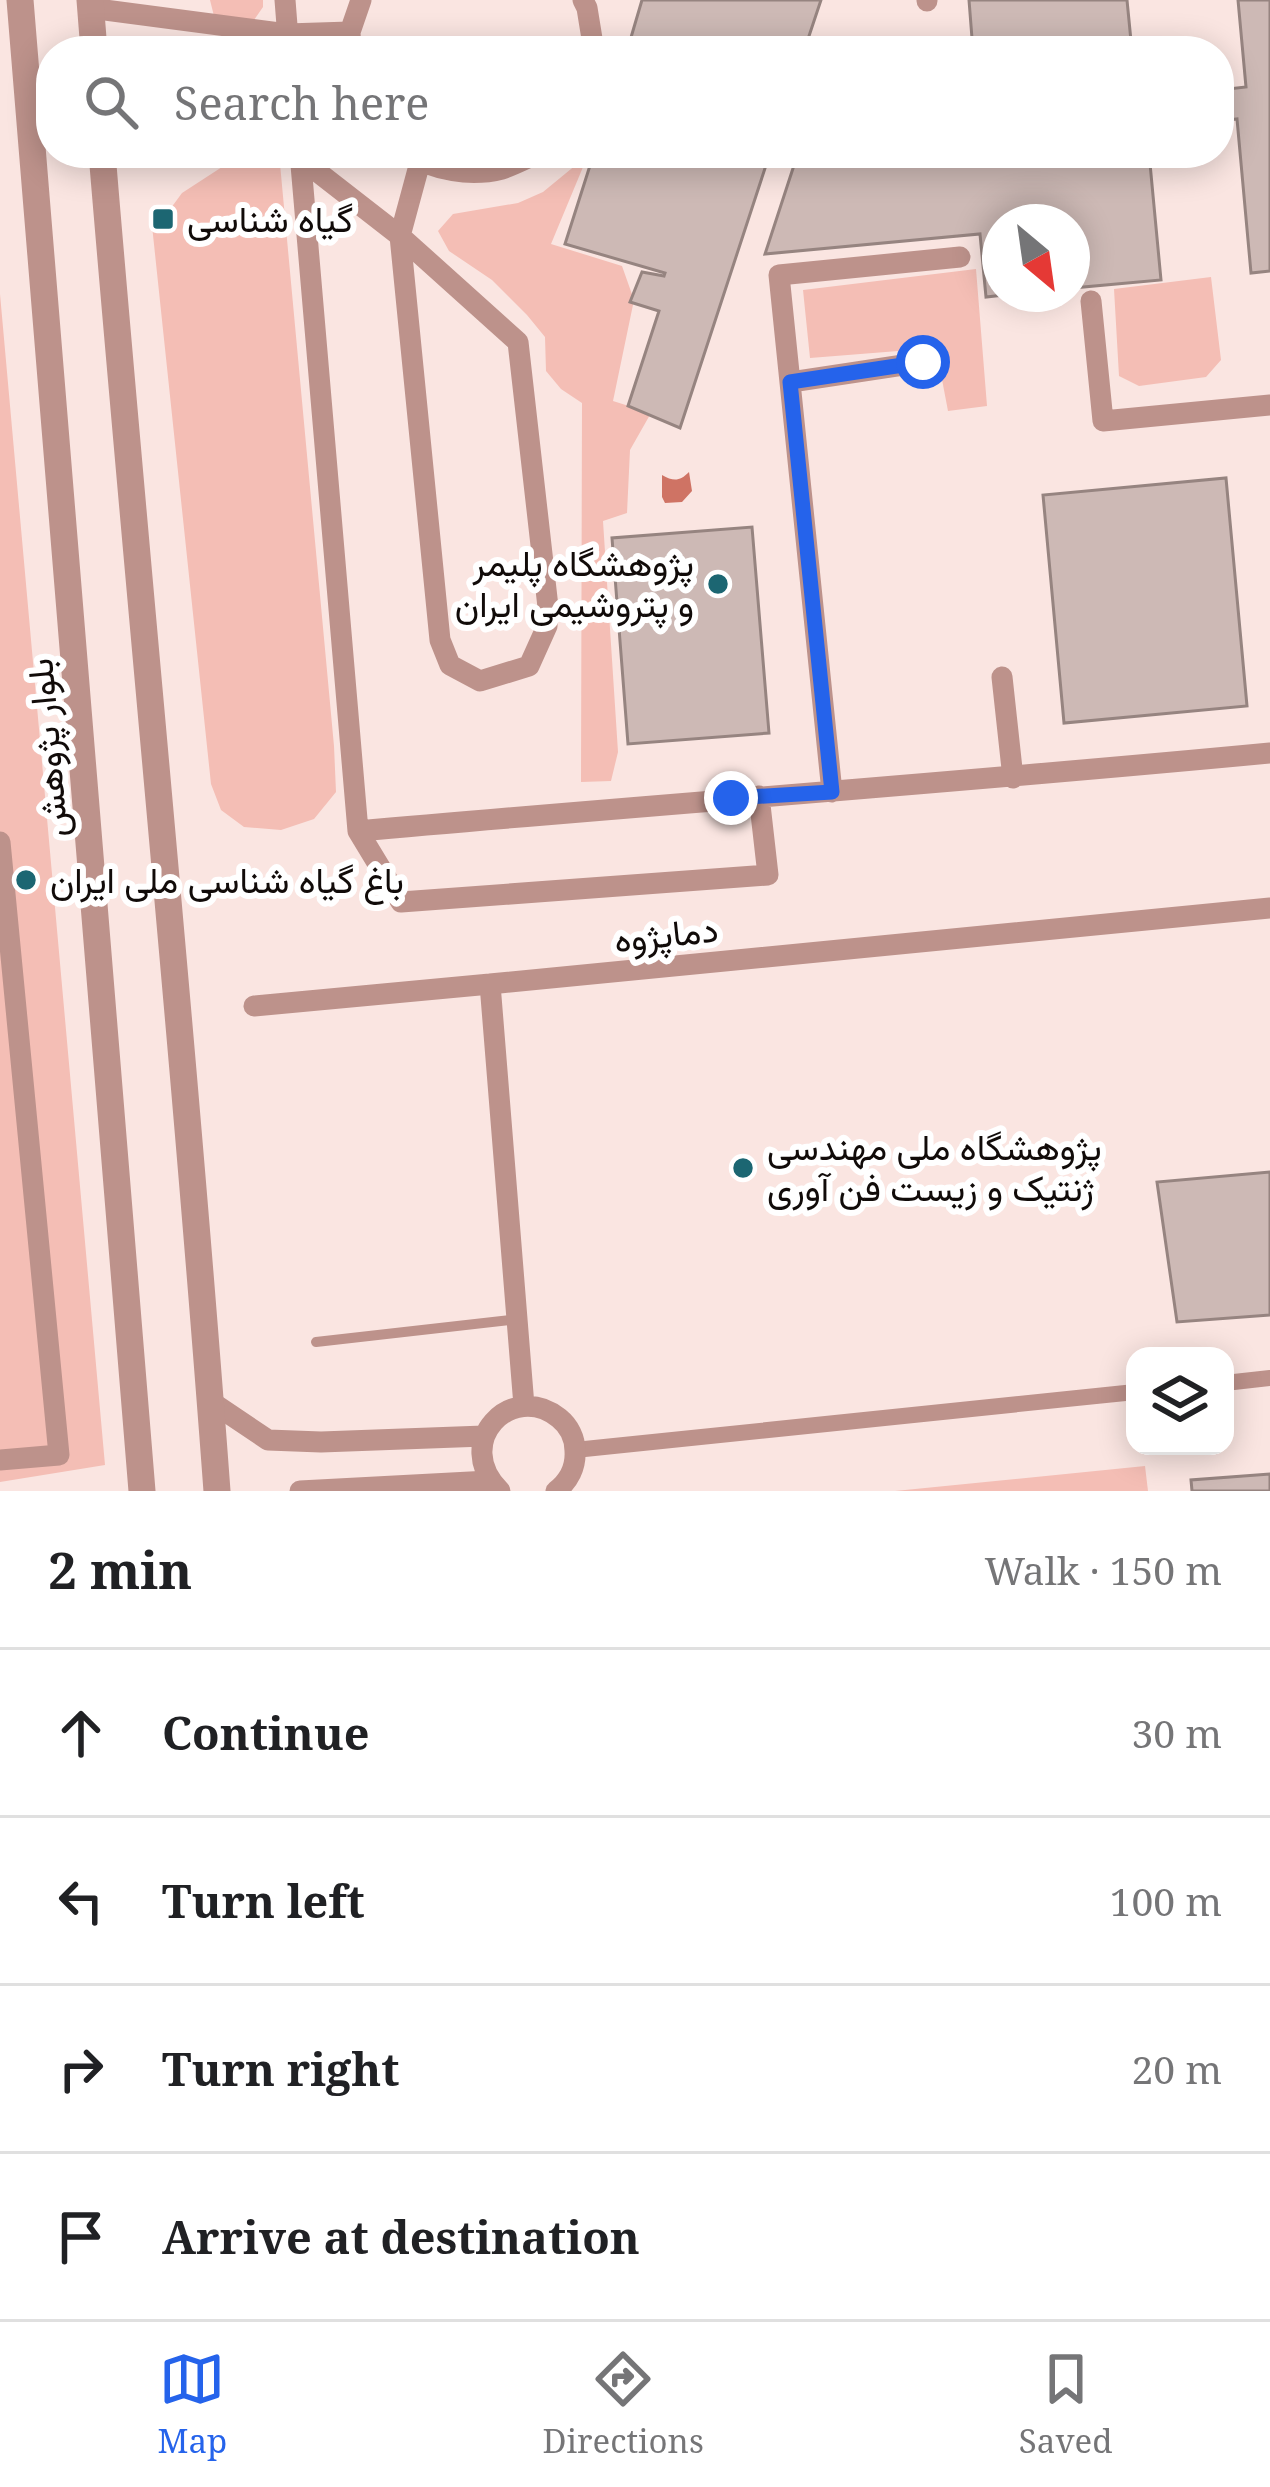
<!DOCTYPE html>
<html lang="en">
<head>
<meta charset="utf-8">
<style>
  :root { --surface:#fff; --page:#f2f2f2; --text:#202124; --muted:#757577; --line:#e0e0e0; --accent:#2563eb }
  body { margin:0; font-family:"Noto Serif",Vazirmatn,serif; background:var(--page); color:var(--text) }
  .controls { position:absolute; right:36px; bottom:36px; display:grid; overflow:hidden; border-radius:24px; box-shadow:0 6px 30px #0003 }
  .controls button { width:108px; height:108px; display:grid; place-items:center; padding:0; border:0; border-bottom:3px solid var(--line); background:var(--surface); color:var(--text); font:60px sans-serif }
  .compass { position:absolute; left:982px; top:204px; width:108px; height:108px; border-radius:50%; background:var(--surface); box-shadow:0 6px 30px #0003; rotate:151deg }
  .stop { position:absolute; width:36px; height:36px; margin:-27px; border:9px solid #2563eb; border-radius:50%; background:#fff }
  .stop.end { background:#2563eb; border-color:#fff; box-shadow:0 3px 12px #0008 }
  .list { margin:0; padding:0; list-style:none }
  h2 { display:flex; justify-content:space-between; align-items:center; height:156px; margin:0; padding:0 48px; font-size:51px }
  h2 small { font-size:39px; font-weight:400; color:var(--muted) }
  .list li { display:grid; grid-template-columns:78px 1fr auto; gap:36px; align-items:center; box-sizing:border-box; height:168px; padding:0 48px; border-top:3px solid var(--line) }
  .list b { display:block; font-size:45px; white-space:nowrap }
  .list em { font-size:39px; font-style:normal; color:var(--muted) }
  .icon { flex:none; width:66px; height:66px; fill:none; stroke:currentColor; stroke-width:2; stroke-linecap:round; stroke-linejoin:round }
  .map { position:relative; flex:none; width:1270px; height:1491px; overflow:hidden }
  .search { position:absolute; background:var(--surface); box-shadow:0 6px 30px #0003; left:36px; right:36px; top:36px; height:132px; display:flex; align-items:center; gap:30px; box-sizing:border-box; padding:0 42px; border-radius:48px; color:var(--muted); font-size:45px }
  .sheet { height:828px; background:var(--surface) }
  nav { display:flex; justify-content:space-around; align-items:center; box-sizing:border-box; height:168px; border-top:3px solid var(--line); background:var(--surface); font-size:33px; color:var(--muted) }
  nav a { display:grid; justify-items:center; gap:6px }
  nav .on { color:var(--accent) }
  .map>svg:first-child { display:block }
  .green { fill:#f4beb5 }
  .water { fill:#cf7364 }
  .building { fill:#cdb9b5; stroke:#968480; stroke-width:3 }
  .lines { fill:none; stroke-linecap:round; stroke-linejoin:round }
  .service { stroke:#bd928b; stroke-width:10 }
  .pedestrian { stroke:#bd928b; stroke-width:16 }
  .minor { stroke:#bd928b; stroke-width:21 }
  .tertiary { stroke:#bd928b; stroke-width:27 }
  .route { stroke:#2563eb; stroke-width:15 }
  .poi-dot { fill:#1c6672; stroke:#fff; stroke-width:4.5 }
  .labels { text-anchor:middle; stroke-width:12; stroke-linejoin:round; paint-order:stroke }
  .poi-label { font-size:36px; fill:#110b09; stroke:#fff; text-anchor:start }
  .street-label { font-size:36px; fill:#110b09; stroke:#fff }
</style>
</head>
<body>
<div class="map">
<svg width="1270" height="1491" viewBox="0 0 1270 1491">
  <rect width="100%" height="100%" fill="#fae5e1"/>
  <path class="green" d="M 210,0 L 263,0 L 263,7 L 254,20 L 214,16 Z
    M 222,153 L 279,153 L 334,746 L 336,792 L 314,819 L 281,830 L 244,827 L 221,810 L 211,784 L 151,216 L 168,212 L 182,193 L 222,167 Z
    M 588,155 L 551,244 L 622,266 L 634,300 L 613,401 L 651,413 L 630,450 L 627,513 L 603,521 L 618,752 L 611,781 L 581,782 L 582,403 L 561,389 L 546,371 L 545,337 L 527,315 L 492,280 L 449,251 L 438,231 L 453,214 L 518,203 L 543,192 Z
    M 976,269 L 987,406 L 948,411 L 936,348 L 810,358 L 803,290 Z
    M 1211,277 L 1221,360 L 1206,377 L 1139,386 L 1119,376 L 1114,289 Z
    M 0,294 L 105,1465 L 0,1482 Z
    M 1145,1466 L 1148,1491 L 895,1491 Z"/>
  <path class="water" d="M 689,472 L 692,491 L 682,502 L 665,503 L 662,497 L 662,475 C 674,482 680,481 689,472 Z"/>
  <path class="building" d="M 642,0 L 821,0 L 804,51 L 627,51 Z
    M 969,0 L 1127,0 L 1132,51 L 973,51 Z
    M 1238,0 L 1270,0 L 1270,271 L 1251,273 L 1237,119 L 1219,121 L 1219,90 L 1246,87 Z
    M 594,153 L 770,153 L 680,428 L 628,406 L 659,311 L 630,302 L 642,272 L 664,276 L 665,273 L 565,244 Z
    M 798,153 L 1149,153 L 1161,280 L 1072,288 L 1072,222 L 1000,222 L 1000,294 L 1013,294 L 986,297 L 980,234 L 765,254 Z
    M 1226,478 L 1247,706 L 1064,723 L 1043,495 Z
    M 752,527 L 769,733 L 628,744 L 612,538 Z
    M 1270,1172 L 1270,1315 L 1177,1322 L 1157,1182 Z
    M 1270,1474 L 1270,1491 L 1192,1491 L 1191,1480 Z"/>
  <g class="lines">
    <path class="service" d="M 316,1342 L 518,1319"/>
    <path class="pedestrian" d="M 1225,1383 L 1270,1378
      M 575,1450 L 1135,1392"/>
    <path class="minor" d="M 285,0 L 289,51
      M 583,0 L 587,8 L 594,51
      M 927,0 L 927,1
      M 90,8 L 287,34 L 350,32
      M 351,51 L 350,32 L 361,0
      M 300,153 L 358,831 C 662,804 966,782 1270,753
      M 407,153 C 434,171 471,177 502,169 C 514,165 527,158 539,153
      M 301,159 L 400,236 L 420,162
      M 400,236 L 518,342 L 548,607 L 547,626 L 529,666 L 480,681 L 450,665 L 440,640 Z
      M 1091,301 L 1103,421 L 1270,405
      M 791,382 L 923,362
      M 1002,677 L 1013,778
      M 832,792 L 779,275 L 960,257
      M 358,831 L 401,902 L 768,875 L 759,796
      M 0,842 L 59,1455 L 0,1460
      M 254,1006 L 490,984
      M 210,1401 L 268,1440 L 321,1442 L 484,1436
      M 524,1406 L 490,984 L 1270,908
      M 300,1491 L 489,1481
      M 500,1491 C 451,1442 512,1380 559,1418 C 569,1426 575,1438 575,1451 C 576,1467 569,1481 556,1491"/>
    <path class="tertiary" d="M 20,0 L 142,1491
      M 90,0 L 94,51
      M 102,153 C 139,599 184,1045 217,1491"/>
  </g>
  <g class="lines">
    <path class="route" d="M 731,798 L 832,792 L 790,382 L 923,362"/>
  </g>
  <g class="poi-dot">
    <rect x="151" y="207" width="24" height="24" rx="6"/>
    <circle cx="718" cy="584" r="12"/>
    <circle cx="26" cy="880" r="12"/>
    <circle cx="743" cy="1168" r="12"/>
  </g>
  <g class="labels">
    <g class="poi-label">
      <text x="187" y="232">گیاه شناسی</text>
      <text x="694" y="576" text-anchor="end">پژوهشگاه پلیمر<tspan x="694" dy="41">و پتروشیمی ایران</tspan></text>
      <text x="50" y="893">باغ گیاه‌ شناسی ملی ایران</text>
      <text x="767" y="1160">پژوهشگاه ملی مهندسی<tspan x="767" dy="41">ژنتیک و زیست فن آوری</tspan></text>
    </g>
    <g class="street-label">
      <text transform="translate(47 748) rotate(-95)" y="13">بلوار پژوهش</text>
      <text transform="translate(666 934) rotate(-6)" y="13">دماپژوه</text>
    </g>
  </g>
</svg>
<div class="controls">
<button><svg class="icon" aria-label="layers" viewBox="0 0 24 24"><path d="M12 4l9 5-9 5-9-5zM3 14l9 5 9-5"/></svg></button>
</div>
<svg class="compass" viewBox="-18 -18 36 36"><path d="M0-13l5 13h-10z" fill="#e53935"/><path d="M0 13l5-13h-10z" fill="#757577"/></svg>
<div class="stop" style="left:923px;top:362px"></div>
<div class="stop end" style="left:731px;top:798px"></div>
<div class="search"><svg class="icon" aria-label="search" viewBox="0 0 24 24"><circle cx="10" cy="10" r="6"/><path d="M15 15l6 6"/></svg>Search here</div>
</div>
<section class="sheet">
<h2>2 min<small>Walk · 150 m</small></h2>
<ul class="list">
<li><svg class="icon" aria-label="ahead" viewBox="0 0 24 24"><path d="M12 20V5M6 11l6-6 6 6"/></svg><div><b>Continue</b></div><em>30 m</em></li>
<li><svg class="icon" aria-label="left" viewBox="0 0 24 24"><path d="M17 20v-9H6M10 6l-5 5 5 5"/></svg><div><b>Turn left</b></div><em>100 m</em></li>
<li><svg class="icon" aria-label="right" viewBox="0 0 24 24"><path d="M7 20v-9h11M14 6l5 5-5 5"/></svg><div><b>Turn right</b></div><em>20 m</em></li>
<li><svg class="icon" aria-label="arrive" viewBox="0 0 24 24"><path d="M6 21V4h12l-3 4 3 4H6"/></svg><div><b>Arrive at destination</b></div></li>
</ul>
</section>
<nav>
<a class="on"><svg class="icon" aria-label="map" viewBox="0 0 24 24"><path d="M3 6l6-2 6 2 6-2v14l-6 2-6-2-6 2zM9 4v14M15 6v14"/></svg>Map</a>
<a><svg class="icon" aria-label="directions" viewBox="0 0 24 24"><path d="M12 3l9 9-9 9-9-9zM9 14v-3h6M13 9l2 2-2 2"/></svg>Directions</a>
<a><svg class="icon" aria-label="saved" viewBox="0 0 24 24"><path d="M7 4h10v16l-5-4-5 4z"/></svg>Saved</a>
</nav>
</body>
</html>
